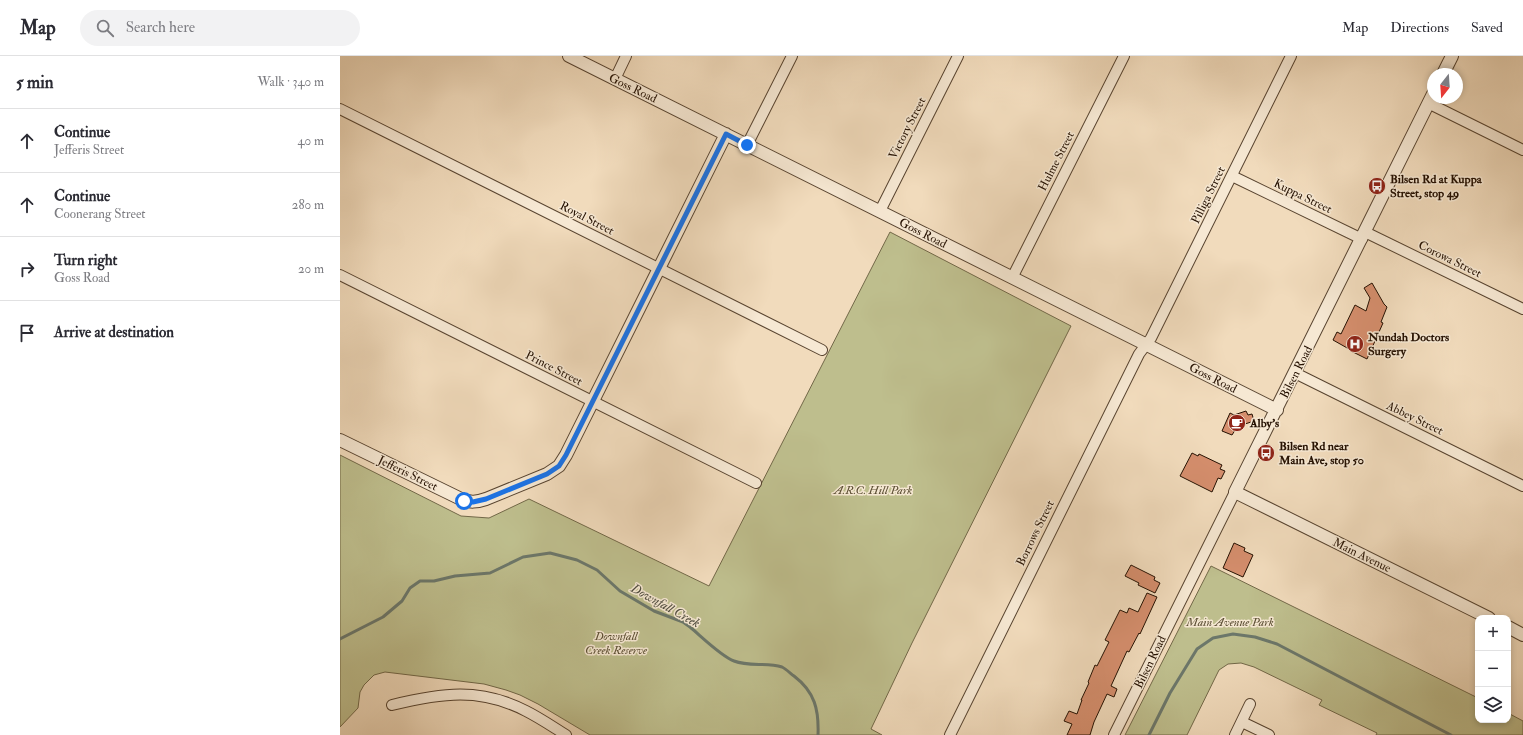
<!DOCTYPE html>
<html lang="en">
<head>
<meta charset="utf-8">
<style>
  :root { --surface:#fff; --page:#f2f2f3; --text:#2b2b33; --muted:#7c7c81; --line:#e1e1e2 }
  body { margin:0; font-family:"IM FELL Double Pica",serif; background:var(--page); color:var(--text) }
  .controls { position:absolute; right:12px; bottom:12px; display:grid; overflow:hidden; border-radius:8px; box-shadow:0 2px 6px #0003 }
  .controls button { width:36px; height:36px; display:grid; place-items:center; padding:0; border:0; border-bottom:1px solid var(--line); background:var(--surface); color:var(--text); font:20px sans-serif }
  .compass { position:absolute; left:1087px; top:12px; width:36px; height:36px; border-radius:50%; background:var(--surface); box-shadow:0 2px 6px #0003; rotate:197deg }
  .stop { position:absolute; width:12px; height:12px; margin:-9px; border:3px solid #1a73e8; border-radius:50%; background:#fff }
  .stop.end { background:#1a73e8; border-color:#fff; box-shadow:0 1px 4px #0008 }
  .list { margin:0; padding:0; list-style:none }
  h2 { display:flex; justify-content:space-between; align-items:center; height:52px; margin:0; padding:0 16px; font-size:17px }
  h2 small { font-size:13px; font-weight:400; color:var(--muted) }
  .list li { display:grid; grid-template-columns:26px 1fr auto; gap:12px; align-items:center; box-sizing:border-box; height:64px; padding:0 16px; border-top:1px solid var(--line) }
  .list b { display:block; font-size:15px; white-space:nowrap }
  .list p { margin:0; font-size:13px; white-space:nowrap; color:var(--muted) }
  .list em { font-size:13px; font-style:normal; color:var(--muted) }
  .icon { flex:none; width:22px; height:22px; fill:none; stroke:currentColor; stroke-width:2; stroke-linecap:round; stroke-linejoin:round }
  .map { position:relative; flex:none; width:1183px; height:679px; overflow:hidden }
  header { display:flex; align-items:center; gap:24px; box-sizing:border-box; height:56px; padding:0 20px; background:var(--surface); border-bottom:1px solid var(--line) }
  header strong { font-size:19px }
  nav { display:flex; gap:22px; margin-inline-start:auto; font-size:14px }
  .search { width:280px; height:36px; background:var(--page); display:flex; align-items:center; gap:10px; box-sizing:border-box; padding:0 14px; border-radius:22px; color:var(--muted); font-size:15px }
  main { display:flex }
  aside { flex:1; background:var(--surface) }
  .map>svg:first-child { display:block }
  .green { fill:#bebe8d; stroke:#726848 }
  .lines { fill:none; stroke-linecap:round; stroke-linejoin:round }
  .stream { stroke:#6c776a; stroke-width:3 }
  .building { fill:#d58e6d; stroke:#251102 }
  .minor-casing { stroke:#584430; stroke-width:12 }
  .tertiary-casing { stroke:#584430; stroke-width:14 }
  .minor { stroke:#f6e8d3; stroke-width:10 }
  .tertiary { stroke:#f6e8d3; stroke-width:12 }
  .route { stroke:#1a73e8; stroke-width:5 }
  .labels { text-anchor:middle; stroke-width:3; stroke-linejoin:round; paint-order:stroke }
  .street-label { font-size:12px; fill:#251102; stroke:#f6e8d3 }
  .poi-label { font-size:12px; font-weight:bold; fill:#251102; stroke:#f6e8d3; text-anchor:start }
  .park-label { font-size:12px; font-style:italic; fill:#5b4e33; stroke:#f6e8d3 }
  .water-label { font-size:13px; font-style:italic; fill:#4e4c3f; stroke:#f6e8d3 }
</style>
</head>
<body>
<header>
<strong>Map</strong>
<div class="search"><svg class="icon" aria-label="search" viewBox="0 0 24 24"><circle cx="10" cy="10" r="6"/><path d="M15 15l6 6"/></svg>Search here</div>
<nav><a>Map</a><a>Directions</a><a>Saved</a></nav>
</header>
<main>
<aside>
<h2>5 min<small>Walk · 340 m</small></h2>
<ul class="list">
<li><svg class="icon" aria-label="ahead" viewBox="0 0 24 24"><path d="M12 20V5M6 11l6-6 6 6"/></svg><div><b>Continue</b><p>Jefferis Street</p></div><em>40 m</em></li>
<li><svg class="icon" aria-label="ahead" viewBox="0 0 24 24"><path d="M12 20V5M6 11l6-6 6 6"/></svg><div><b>Continue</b><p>Coonerang Street</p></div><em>280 m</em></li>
<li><svg class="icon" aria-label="right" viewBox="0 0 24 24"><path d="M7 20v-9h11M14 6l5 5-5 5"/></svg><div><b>Turn right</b><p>Goss Road</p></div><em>20 m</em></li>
<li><svg class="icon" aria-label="arrive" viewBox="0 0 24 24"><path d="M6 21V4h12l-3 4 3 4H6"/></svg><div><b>Arrive at destination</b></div></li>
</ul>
</aside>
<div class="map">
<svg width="1183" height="679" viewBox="0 0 1183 679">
  <rect width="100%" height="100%" fill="#f1dbbc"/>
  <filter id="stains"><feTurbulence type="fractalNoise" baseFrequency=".005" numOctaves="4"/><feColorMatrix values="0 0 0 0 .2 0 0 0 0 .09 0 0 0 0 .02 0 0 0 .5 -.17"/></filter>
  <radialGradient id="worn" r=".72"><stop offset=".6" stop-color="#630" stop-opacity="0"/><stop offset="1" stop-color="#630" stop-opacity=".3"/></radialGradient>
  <path class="green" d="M 550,176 L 731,270 L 572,587 L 531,673 L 542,679 L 250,679 L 198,648 L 180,639 L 166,634 L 144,628 L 45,616 L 34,619 L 24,629 L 20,636 L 18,652 L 0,671 L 0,399 L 121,460 L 149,462 L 189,443 L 369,530 Z
    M 871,510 L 1138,642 L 1138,664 L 1168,664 L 1168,657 L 1183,665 L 1183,679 L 1036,679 L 1037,677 L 979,649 L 982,644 L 914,611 L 901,607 L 888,608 L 879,614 L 847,679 L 785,679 Z"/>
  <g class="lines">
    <path class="stream" d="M 0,583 L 43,561 L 62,545 L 70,532 L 80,525 L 94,525 L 115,520 L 150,517 L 183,501 L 210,497 L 237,504 L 257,514 L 280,535 L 314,555 L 343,566 L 350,571 C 362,581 381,600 394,605 C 409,611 426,606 442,611 C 446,613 450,617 454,620 C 475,636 479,654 478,679
      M 809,679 L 830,637 L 857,593 L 873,582 L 893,578 L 915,581 L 937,588 L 1111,679"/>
  </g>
  <path class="building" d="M 1032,227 L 1044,248 L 1047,251 L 1041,266 L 1043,267 L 1027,303 L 1009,294 L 1009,293 L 993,284 L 997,276 L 1001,278 L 1015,249 L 1026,255 L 1030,242 L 1024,232 Z
    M 906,355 L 908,359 L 912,358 L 914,365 L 902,369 L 901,372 L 897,371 L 892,379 L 882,375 L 890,357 L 894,359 Z
    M 852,397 L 858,400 L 859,398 L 882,409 L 880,413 L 885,415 L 881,423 L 878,422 L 872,436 L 840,420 Z
    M 894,487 L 905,492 L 904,495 L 913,499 L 903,521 L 883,512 Z
    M 791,509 L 815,521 L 814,524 L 820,527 L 815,537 L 798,529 L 799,527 L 785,520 Z
    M 807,537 L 817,541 L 800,578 L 799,577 L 789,596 L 787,595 L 771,630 L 777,633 L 774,641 L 767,638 L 754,666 L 750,679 L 727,679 L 732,668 L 724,665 L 729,655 L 737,658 L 742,644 L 741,644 L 749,627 L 748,626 L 755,609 L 757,610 L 769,586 L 765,584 L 780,554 L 787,557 L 789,552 L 798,556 Z"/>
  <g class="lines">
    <defs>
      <path id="minor" d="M 275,23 L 286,0
        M 1088,47 L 1183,94
        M 0,53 L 482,294
        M 407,89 L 452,0
        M 892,120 L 1022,183
        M 540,155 L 618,0
        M 1025,176 L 1183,253
        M 0,219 L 416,427
        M 672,222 L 784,0
        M 955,317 L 1183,430
        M 52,649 C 101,637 140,631 186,655 C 200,662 213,671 226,679
        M 902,666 L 929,679
        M 610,679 L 799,298 L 811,282 L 951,0
        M 774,679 L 895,436
        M 895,679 L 910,648"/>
      <path id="tertiary" d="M 229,0 L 937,354
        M 1103,18 L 1112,0
        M 1093,38 L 895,436 L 1149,562
        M 0,384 L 121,443 C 130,447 137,446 146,443 L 207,418 L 219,410 L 226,399 L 386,78
        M 1168,571 L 1183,579"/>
    </defs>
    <use href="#minor" class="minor-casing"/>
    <use href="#tertiary" class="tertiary-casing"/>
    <use href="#minor" class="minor"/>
    <use href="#tertiary" class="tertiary"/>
  </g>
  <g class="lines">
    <path class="route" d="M 124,445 L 133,446 L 146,443 L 207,418 L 219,410 L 226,399 L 386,78 L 407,89"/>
  </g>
  <defs>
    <symbol id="bus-disc" viewBox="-11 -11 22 22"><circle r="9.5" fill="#8f2418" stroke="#f6e8d3"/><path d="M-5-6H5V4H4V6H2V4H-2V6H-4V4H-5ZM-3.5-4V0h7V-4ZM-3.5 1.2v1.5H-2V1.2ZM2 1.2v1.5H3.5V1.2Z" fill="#fff"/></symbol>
    <symbol id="hospital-disc" viewBox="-11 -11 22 22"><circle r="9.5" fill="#8f2418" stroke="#f6e8d3"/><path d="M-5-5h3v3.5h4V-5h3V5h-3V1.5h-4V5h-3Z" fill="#fff"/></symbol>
    <symbol id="cafe-disc" viewBox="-11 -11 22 22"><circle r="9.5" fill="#8f2418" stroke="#f6e8d3"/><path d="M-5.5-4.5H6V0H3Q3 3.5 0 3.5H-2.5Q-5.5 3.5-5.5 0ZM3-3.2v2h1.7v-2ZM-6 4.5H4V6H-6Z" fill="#fff"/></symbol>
  </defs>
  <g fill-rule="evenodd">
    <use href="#bus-disc" x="1027" y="120" width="20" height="20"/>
    <use href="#hospital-disc" x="1005" y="278" width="20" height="20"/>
    <use href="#cafe-disc" x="887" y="357" width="20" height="20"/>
    <use href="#bus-disc" x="916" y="387" width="20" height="20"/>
  </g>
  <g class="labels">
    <g class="street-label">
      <text transform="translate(293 32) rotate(26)" y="4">Goss Road</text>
      <text transform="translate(567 72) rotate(-63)" y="4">Victory Street</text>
      <text transform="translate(716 105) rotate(-63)" y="4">Hulme Street</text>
      <text transform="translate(868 139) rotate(-64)" y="4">Pilliga Street</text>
      <text transform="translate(963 140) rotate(26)" y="4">Kuppa Street</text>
      <text transform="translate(247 162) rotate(27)" y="4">Royal Street</text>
      <text transform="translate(583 177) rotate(27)" y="4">Goss Road</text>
      <text transform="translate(1110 203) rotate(26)" y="4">Corowa Street</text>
      <text transform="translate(214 312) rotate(27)" y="4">Prince Street</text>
      <text transform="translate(956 316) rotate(-63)" y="4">Bilsen Road</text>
      <text transform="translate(873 322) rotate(27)" y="4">Goss Road</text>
      <text transform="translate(1075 362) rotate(26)" y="4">Abbey Street</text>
      <text transform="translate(68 417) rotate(26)" y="4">Jefferis Street</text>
      <text transform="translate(695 477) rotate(-64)" y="4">Borrows Street</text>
      <text transform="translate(1022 499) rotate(26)" y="4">Main Avenue</text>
      <text transform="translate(810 606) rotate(-64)" y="4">Bilsen Road</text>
    </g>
    <g class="poi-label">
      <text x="1050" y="127">Bilsen Rd at Kuppa<tspan x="1050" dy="14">Street, stop 49</tspan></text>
      <text x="1028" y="285">Nundah Doctors<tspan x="1028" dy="14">Surgery</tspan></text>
      <text x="910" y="371">Alby's</text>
      <text x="939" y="394">Bilsen Rd near<tspan x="939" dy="14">Main Ave, stop 50</tspan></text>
    </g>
    <g class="park-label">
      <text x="533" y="438">A.R.C. Hill Park</text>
      <text x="890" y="570">Main Avenue Park</text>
      <text x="276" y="584">Downfall<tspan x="276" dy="14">Creek Reserve</tspan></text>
    </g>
    <g class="water-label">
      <text transform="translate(326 549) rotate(29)" y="5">Downfall Creek</text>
    </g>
  </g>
  <rect width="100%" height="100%" filter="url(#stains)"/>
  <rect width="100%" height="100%" fill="url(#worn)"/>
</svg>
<div class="controls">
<button>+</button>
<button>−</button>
<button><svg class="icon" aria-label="layers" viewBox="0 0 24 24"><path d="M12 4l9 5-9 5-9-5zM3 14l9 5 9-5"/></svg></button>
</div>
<svg class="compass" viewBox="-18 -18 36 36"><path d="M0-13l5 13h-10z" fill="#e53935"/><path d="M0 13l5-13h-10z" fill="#7c7c81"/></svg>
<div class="stop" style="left:124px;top:445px"></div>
<div class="stop end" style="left:407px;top:89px"></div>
</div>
</main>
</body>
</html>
